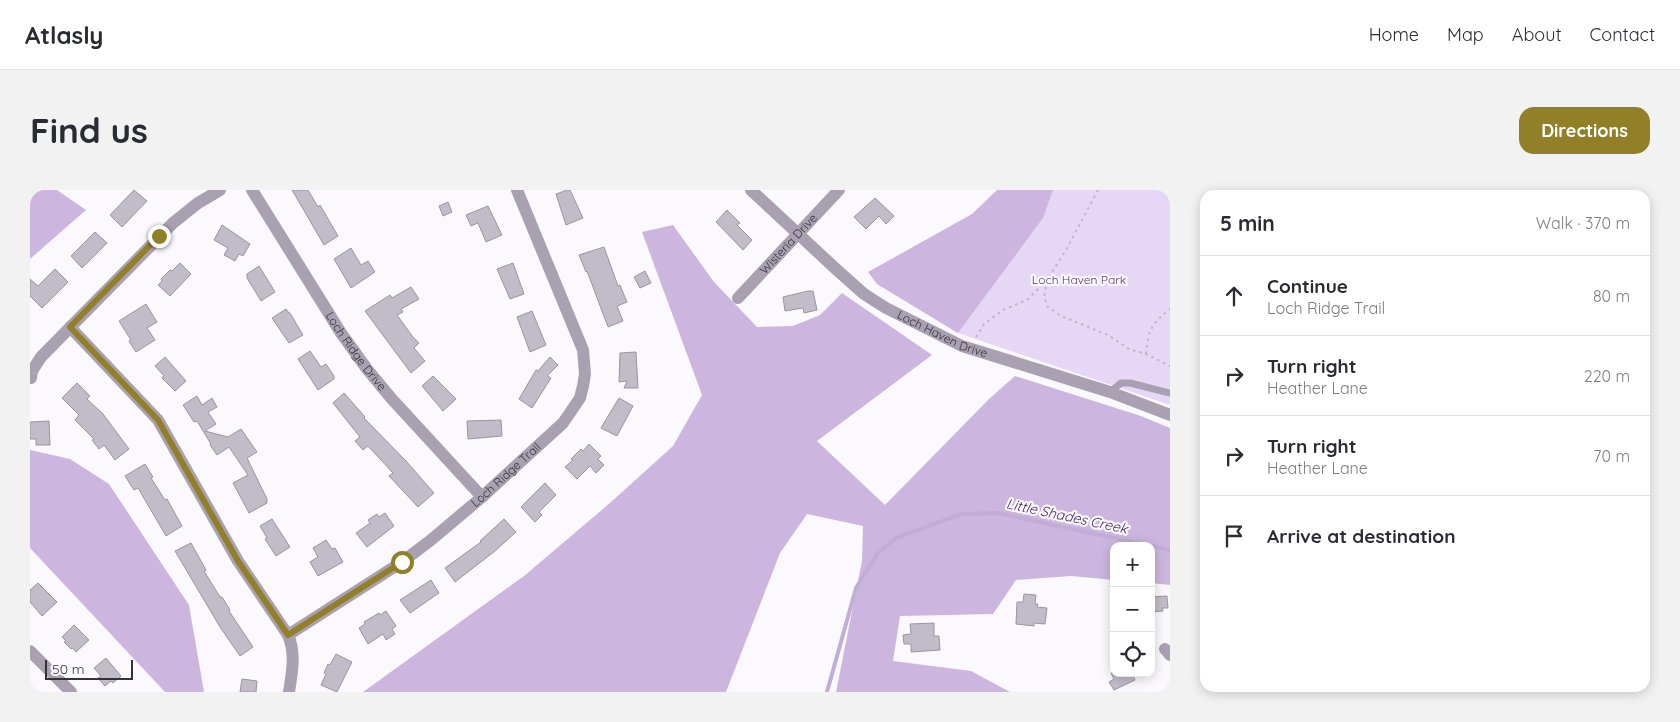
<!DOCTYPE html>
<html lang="en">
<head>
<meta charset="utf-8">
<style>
  :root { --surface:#fff; --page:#f2f2f3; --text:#2b2b33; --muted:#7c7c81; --line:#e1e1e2; --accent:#918028 }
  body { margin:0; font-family:Quicksand,sans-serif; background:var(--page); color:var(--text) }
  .controls { position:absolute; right:15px; bottom:15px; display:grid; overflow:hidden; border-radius:10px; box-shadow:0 2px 12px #0003 }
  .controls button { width:45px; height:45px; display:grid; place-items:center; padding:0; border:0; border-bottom:1px solid var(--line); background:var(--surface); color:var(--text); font:25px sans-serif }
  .scale { position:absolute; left:15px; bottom:12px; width:88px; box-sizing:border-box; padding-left:5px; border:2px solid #343237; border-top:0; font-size:14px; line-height:18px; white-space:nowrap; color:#343237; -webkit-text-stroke:4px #fbf9fe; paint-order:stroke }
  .stop { position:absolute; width:15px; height:15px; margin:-11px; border:4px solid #918028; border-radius:50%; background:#fff }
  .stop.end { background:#918028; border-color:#fff; box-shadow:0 1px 5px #0008 }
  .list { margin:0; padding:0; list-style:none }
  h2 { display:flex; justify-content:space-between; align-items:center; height:65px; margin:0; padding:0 20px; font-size:21px }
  h2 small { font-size:16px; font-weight:400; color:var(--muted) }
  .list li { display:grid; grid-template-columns:32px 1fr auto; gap:15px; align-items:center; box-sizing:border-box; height:80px; padding:0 20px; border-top:1px solid var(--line) }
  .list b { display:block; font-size:19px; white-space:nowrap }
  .list p { margin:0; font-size:16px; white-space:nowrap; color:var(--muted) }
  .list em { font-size:16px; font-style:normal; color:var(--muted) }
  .icon { flex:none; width:28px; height:28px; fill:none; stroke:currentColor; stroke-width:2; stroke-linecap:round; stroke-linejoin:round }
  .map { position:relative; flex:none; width:1140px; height:502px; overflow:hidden; border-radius:15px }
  header { display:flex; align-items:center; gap:30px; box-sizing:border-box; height:70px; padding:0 25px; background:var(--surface); border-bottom:1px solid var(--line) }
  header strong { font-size:24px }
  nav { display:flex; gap:28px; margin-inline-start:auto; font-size:18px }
  .intro { display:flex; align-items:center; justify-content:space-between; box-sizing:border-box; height:120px; padding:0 30px }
  h1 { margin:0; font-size:35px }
  .button { padding:12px 22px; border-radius:15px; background:var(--accent); color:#fff; font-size:18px; font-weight:700 }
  main { display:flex; gap:30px; padding:0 30px }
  aside { flex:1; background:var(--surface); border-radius:15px; box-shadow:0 2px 12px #0003 }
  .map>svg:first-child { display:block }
  .green { fill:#e7d7f7 }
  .forest { fill:#ccb6e0 }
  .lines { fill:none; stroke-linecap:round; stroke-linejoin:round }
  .stream { stroke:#c2add6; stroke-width:4 }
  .building { fill:#c2bbc8; stroke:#9a94a0 }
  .path { stroke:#bab8bd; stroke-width:2; stroke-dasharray:2.5 4; stroke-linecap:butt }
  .service { stroke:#a9a0b2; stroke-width:7 }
  .minor { stroke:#a9a0b2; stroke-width:12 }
  .route { stroke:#918028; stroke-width:6 }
  .labels { text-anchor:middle; stroke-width:4.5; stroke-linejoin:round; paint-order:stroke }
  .street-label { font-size:12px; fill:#343237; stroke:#fbf9fe }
  .park-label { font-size:12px; fill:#55386c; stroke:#fbf9fe }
  .water-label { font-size:14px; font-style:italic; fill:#472a5e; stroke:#fbf9fe }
</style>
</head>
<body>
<header>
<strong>Atlasly</strong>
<nav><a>Home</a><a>Map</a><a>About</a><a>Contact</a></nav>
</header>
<div class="intro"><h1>Find us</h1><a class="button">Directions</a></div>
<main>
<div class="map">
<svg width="1140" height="502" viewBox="0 0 1140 502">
  <rect width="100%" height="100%" fill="#fbf9fe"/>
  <path class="green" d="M 982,0 L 1140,0 L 1140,215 L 928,143 L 847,94 L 975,12 Z"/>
  <path class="forest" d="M 4,0 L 27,0 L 56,20 L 0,69 L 0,2 Z
    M 967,0 L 1023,0 L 1013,28 L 928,143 L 847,94 L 838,82 L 942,24 Z
    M 643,35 L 684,92 L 727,137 L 763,136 L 790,125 L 812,103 L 902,165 L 787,251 L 855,315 L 959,209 L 985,186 L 1111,226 L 1140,238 L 1140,395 L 1121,393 L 1121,356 L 1084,356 L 1084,390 L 1041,386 L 986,390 L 963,424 L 870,426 L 863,471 L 941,481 L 980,502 L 806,502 L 832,371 L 833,336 L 777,324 L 750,363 L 696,502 L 333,502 L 494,386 L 580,313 L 643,256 L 672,205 L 612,42 Z
    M 0,260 L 40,269 L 79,294 L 159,415 L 174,502 L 135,502 L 0,358 Z"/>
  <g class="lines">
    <path class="stream" d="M 797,502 L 826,398 L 847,364 L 866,348 L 932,324 L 968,323 L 1140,360"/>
  </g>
  <path class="building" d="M 104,0 L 117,11 L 92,37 L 80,25 Z
    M 262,0 L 278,0 L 288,17 L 290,15 L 308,46 L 294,55 Z
    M 537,0 L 540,0 L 553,28 L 536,35 L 526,4 Z
    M 845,8 L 864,26 L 856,34 L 849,26 L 836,39 L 824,27 Z
    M 418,12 L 422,22 L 413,26 L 409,16 Z
    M 458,16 L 472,45 L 456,52 L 448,33 L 441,36 L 436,25 Z
    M 697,20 L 710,33 L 707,35 L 722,50 L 713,60 L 686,32 Z
    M 192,35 L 220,54 L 213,66 L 209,64 L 205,71 L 194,65 L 198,58 L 184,50 Z
    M 65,42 L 77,53 L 52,78 L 41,66 Z
    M 574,57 L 588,96 L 590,95 L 597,112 L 587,116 L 593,131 L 578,137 L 557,81 L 556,82 L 549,65 Z
    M 321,58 L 331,75 L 338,71 L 345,82 L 321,98 L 304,69 Z
    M 150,73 L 161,84 L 140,106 L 128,95 L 132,91 L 131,89 L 140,80 L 142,81 Z
    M 483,73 L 494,104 L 480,109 L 467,79 Z
    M 229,76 L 245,102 L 231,111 L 217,88 L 217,84 Z
    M 25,79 L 38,92 L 12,118 L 0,106 L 0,89 L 8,96 Z
    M 615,81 L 621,93 L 610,98 L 604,87 Z
    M 381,97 L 389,109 L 371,119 L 373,122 L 367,125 L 383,147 L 389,153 L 384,158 L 395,171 L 381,183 L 335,121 L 360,105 L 362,108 Z
    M 778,101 L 783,101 L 787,120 L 774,123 L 773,118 L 755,121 L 753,107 Z
    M 116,114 L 127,132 L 117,138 L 125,150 L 106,162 L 99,151 L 101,150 L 89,131 Z
    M 256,119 L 259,123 L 260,123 L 273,145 L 259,153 L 242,128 Z
    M 502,121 L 516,155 L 500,162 L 487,127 Z
    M 280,161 L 291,177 L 296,174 L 304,186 L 304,189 L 288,200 L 268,169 Z
    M 606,162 L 608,198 L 594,198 L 597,191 L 589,192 L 590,163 Z
    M 135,167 L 156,191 L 145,201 L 132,188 L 134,186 L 125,176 Z
    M 520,167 L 528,175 L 517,186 L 521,188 L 502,218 L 489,209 L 506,180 L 508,181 Z
    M 403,186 L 426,209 L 413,221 L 392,196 Z
    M 47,193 L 60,206 L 57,209 L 73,224 L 99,259 L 85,270 L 74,255 L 69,259 L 62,250 L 64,249 L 45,230 L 49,225 L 32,208 Z
    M 314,203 L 335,227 L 334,228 L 376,271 L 404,303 L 388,317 L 359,286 L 363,283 L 338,256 L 333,260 L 325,251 L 330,247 L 303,213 Z
    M 167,206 L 172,215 L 182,208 L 187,217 L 178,222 L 186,234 L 175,241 L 198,247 L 211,239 L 227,262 L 217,268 L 237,309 L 237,313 L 219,323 L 203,293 L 218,285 L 199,257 L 187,265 L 180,255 L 181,254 L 167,231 L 164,232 L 153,215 Z
    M 589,208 L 603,216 L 587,246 L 571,238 Z
    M 471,230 L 472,246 L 438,249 L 437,231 Z
    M 19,231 L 20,255 L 6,255 L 6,249 L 0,249 L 0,232 Z
    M 559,254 L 571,266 L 568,269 L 574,275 L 566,283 L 560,276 L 547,289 L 535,277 L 543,270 L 541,269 L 551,259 L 553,261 Z
    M 115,274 L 123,287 L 121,288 L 135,310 L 137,309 L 152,336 L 136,346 L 108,298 L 104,300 L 95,286 Z
    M 515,293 L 526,305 L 509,322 L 512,325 L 505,332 L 491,317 Z
    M 355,323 L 364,336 L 337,357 L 326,343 L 340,333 L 338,330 L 347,324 L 349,327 Z
    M 242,329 L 260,357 L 246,366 L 235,349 L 237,348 L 230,336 Z
    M 474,329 L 486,342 L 465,361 L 425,392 L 415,378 L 451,352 L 450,351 Z
    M 296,350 L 302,359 L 305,358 L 313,372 L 288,386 L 280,372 L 288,367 L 283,358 Z
    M 161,353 L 176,380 L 174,381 L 190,407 L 192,407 L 200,420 L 199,421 L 223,457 L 210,466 L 190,437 L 145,361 Z
    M 401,390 L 409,403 L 380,423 L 370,410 Z
    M 8,393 L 27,412 L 12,426 L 0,412 L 0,400 Z
    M 994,404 L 1006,405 L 1005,414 L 1008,414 L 1007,417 L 1017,418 L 1015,434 L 1004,433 L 1004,436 L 986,434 L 987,412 L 993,412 Z
    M 1137,406 L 1138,418 L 1132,418 L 1133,421 L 1121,422 L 1121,407 Z
    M 356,421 L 366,436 L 362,439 L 365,444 L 356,450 L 353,444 L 338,454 L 329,438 L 335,434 L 334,432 L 349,423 L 350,425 Z
    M 904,433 L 904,446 L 909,446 L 910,460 L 881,462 L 881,454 L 874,454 L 873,445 L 881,444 L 880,434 Z
    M 44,435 L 59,450 L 46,462 L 43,458 L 41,459 L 34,452 L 36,451 L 32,447 Z
    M 306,464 L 322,472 L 307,502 L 291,495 L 296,484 L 294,483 L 298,474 L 300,475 Z
    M 76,468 L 91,486 L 83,493 L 81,491 L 75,496 L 68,488 L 71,486 L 64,478 Z
    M 1081,483 L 1102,483 L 1105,490 L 1084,500 L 1079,492 L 1084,489 Z
    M 212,489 L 227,491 L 226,502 L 210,502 Z"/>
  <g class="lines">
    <path class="path" d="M 1068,0 L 1036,60 L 1017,90 L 1014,107 L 1018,117 L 1031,126 L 1078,145 L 1099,159 L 1116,164 L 1140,176
      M 946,147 L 954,134 L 973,120 L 997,110 L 1016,91
      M 1116,164 C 1118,141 1121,134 1140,119"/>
    <path class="service" d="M 1080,202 L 1091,193 L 1100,193 L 1140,203"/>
    <g class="minor">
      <path id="s1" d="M 222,0 L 311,143 L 337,179 L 361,208 L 452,307"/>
      <path id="s2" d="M 721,0 L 807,80 L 834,104 L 856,118 L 932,156 L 1080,202 L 1140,225"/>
      <path id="s3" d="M 708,108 L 809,0"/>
      <path d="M 40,137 L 128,230 L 208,371 L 258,445 C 266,463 262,483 259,502"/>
      <path d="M 1,188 L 2,181 L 11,167 L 143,33 L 168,13 L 190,0"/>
      <path id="s4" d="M 258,445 L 372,372 L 401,350 L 452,307 L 533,233 L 550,208 L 553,196 L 555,184 L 553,160 L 487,0"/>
      <path d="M 1135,459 L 1140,465"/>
      <path d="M 0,461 L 41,502"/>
    </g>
  </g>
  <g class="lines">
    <path class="route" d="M 129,46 L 40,137 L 128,230 L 208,371 L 258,445 L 372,372"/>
  </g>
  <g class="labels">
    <g class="street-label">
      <text dy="4" stroke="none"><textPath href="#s3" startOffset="74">Wisteria Drive</textPath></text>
      <text dy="4" stroke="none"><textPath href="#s2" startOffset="242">Loch Haven Drive</textPath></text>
      <text dy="4" stroke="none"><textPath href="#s1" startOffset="192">Loch Ridge Drive</textPath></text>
      <text dy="4" stroke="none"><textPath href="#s4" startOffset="271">Loch Ridge Trail</textPath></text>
    </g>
    <g class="park-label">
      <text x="1049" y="94">Loch Haven Park</text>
    </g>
    <g class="water-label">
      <text transform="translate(1037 326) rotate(12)" y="5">Little Shades Creek</text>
    </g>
  </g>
</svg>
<div class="controls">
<button>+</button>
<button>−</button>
<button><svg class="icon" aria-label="locate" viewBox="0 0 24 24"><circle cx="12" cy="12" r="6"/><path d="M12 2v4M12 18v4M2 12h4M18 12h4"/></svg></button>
</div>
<div class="scale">50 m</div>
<div class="stop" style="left:372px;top:372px"></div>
<div class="stop end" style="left:129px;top:46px"></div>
</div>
<aside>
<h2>5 min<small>Walk · 370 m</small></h2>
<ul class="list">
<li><svg class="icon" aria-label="ahead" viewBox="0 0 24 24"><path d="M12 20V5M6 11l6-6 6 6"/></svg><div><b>Continue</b><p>Loch Ridge Trail</p></div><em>80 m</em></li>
<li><svg class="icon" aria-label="right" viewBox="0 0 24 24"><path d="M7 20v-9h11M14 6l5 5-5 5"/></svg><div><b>Turn right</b><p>Heather Lane</p></div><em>220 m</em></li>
<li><svg class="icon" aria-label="right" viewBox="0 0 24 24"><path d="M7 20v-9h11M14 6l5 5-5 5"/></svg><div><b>Turn right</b><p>Heather Lane</p></div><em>70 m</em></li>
<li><svg class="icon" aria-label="arrive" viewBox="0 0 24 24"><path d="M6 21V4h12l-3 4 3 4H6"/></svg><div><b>Arrive at destination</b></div></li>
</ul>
</aside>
</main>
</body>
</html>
